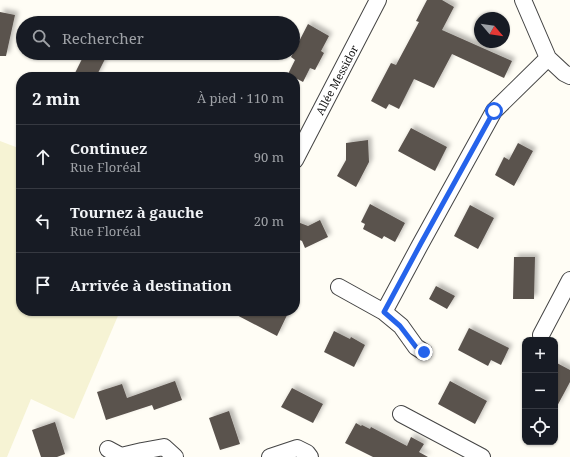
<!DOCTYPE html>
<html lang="fr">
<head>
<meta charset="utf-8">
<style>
  :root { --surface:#171b24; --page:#20242c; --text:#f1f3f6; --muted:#9ea1a6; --line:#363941 }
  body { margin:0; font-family:"Noto Serif",serif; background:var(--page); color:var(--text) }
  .controls { position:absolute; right:12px; bottom:12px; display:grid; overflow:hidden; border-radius:8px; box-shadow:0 1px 3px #0004 }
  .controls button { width:36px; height:36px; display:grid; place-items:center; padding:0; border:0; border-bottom:1px solid var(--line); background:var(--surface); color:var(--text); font:20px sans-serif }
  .compass { position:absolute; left:474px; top:12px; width:36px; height:36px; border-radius:50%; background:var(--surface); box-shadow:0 1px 3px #0004; rotate:119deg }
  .stop { position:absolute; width:12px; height:12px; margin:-9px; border:3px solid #2563eb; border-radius:50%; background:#fff }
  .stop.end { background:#2563eb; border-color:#fff; box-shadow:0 1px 4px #0008 }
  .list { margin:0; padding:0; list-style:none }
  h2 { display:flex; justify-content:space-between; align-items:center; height:52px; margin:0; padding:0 16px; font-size:17px }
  h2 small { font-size:13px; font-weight:400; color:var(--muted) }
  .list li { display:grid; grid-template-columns:26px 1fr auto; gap:12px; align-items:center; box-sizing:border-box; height:64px; padding:0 16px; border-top:1px solid var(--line) }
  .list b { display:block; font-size:15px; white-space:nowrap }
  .list p { margin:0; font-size:13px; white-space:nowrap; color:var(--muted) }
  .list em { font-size:13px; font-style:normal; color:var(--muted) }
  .icon { flex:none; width:22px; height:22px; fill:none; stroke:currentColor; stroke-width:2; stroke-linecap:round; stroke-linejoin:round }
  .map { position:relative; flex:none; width:570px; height:457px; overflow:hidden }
  .search { position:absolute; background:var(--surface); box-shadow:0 1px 3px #0004; left:16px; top:16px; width:284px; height:44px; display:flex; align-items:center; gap:10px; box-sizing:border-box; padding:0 14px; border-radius:22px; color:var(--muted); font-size:15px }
  .panel { position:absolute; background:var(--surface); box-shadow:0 1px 3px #0004; left:16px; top:72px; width:284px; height:244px; border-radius:16px }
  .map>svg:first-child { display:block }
  .farmland { fill:#f6f3d4 }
  .building { fill:#5a524d; filter:url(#shadow) }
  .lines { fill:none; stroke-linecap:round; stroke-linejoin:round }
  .minor-casing { stroke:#444; stroke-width:18 }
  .minor { stroke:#fff; stroke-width:16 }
  .route { stroke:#2563eb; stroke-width:5 }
  .labels { text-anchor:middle; stroke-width:4; stroke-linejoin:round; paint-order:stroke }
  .street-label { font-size:11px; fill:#111; stroke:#fff }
</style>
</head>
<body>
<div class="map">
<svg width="570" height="457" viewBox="0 0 570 457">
  <defs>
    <filter id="shadow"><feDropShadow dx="3.5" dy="-3.5" stdDeviation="2" flood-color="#0004"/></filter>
  </defs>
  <rect width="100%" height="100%" fill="#fffdf5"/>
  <path class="farmland" d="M 0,141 L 21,149 L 21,311 L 120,311 L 74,419 L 31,399 L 7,457 L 0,457 Z"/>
  <path class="building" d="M 427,0 L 442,0 L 454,7 L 442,30 L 512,61 L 504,78 L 452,54 L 434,88 L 414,79 L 399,109 L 389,104 L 386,109 L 371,101 L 391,63 L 396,65 L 419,22 L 416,21 Z
    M 0,12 L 15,15 L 6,56 L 0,56 Z
    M 308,24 L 329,36 L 321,51 L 324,53 L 315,70 L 310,68 L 303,82 L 288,74 L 295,60 L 291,57 Z
    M 85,53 L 108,53 L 96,77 L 73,77 Z
    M 411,128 L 447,147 L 435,171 L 398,151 Z
    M 368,140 L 369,162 L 356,187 L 337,176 L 346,160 L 346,143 Z
    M 518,143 L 533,151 L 514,186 L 495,175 L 504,157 L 509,160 Z
    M 370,204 L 405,223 L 395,242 L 384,236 L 382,239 L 363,229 L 365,224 L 361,222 Z
    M 470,205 L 494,218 L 478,249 L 454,236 Z
    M 320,220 L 328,237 L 305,248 L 302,241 L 295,238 L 295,221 L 308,226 Z
    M 514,257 L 535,257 L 534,299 L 513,299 Z
    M 436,286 L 455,296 L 447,309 L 429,299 Z
    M 229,311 L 289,311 L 277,336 Z
    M 469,328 L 509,348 L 501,365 L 491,360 L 488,366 L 458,350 Z
    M 334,331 L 350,339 L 351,337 L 365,345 L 354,367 L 324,352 Z
    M 555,362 L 570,370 L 570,382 L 555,410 Z
    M 175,381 L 182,400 L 154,410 L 152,405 L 106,420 L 97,392 L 122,384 L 127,398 Z
    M 450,381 L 487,401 L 475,424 L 438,404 Z
    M 292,388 L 323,404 L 313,423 L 281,407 Z
    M 229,411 L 240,444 L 220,450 L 209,418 Z
    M 55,422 L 65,454 L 57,457 L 41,457 L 32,430 Z
    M 356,423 L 361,426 L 362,425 L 370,429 L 371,427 L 407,446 L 411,437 L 424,444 L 419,452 L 428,457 L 373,457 L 345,443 Z"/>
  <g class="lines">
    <defs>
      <path id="minor" d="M 523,0 L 548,58 L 564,73 L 570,76
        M 295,160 L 378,0
        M 339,287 L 384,312 L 420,245 L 494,111 L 548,58
        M 384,312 L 401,326 L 416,347 L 424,352
        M 541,335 L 570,280
        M 401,414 L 482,457
        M 108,449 L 121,456 L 142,451 L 164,447 L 175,457
        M 270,457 L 297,448 L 307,453 L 310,457"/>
    </defs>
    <use href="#minor" class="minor-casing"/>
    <use href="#minor" class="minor"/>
  </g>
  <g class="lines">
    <path class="route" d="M 424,352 L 416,347 L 400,326 L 384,312 L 420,245 L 494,111"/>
  </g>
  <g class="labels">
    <g class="street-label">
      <text transform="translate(337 80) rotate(-62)" y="4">Allée Messidor</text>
    </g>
  </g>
</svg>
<div class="controls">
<button>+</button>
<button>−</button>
<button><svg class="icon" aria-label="locate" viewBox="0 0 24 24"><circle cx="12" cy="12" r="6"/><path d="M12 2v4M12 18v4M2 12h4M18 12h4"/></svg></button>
</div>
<svg class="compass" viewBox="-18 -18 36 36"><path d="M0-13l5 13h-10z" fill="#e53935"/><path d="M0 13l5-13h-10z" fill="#9ea1a6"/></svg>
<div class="stop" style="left:494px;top:111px"></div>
<div class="stop end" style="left:424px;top:352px"></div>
<div class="search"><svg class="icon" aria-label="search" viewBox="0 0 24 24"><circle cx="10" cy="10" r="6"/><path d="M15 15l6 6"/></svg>Rechercher</div>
<section class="panel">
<h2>2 min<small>À pied · 110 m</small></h2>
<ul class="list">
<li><svg class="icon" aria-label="ahead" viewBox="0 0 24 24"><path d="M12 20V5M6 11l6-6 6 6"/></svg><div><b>Continuez</b><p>Rue Floréal</p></div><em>90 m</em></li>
<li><svg class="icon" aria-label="left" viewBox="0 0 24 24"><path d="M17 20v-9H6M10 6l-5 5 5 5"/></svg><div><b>Tournez à gauche</b><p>Rue Floréal</p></div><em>20 m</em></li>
<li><svg class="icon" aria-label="arrive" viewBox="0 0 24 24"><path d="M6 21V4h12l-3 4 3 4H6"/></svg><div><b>Arrivée à destination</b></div></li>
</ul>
</section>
</div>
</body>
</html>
